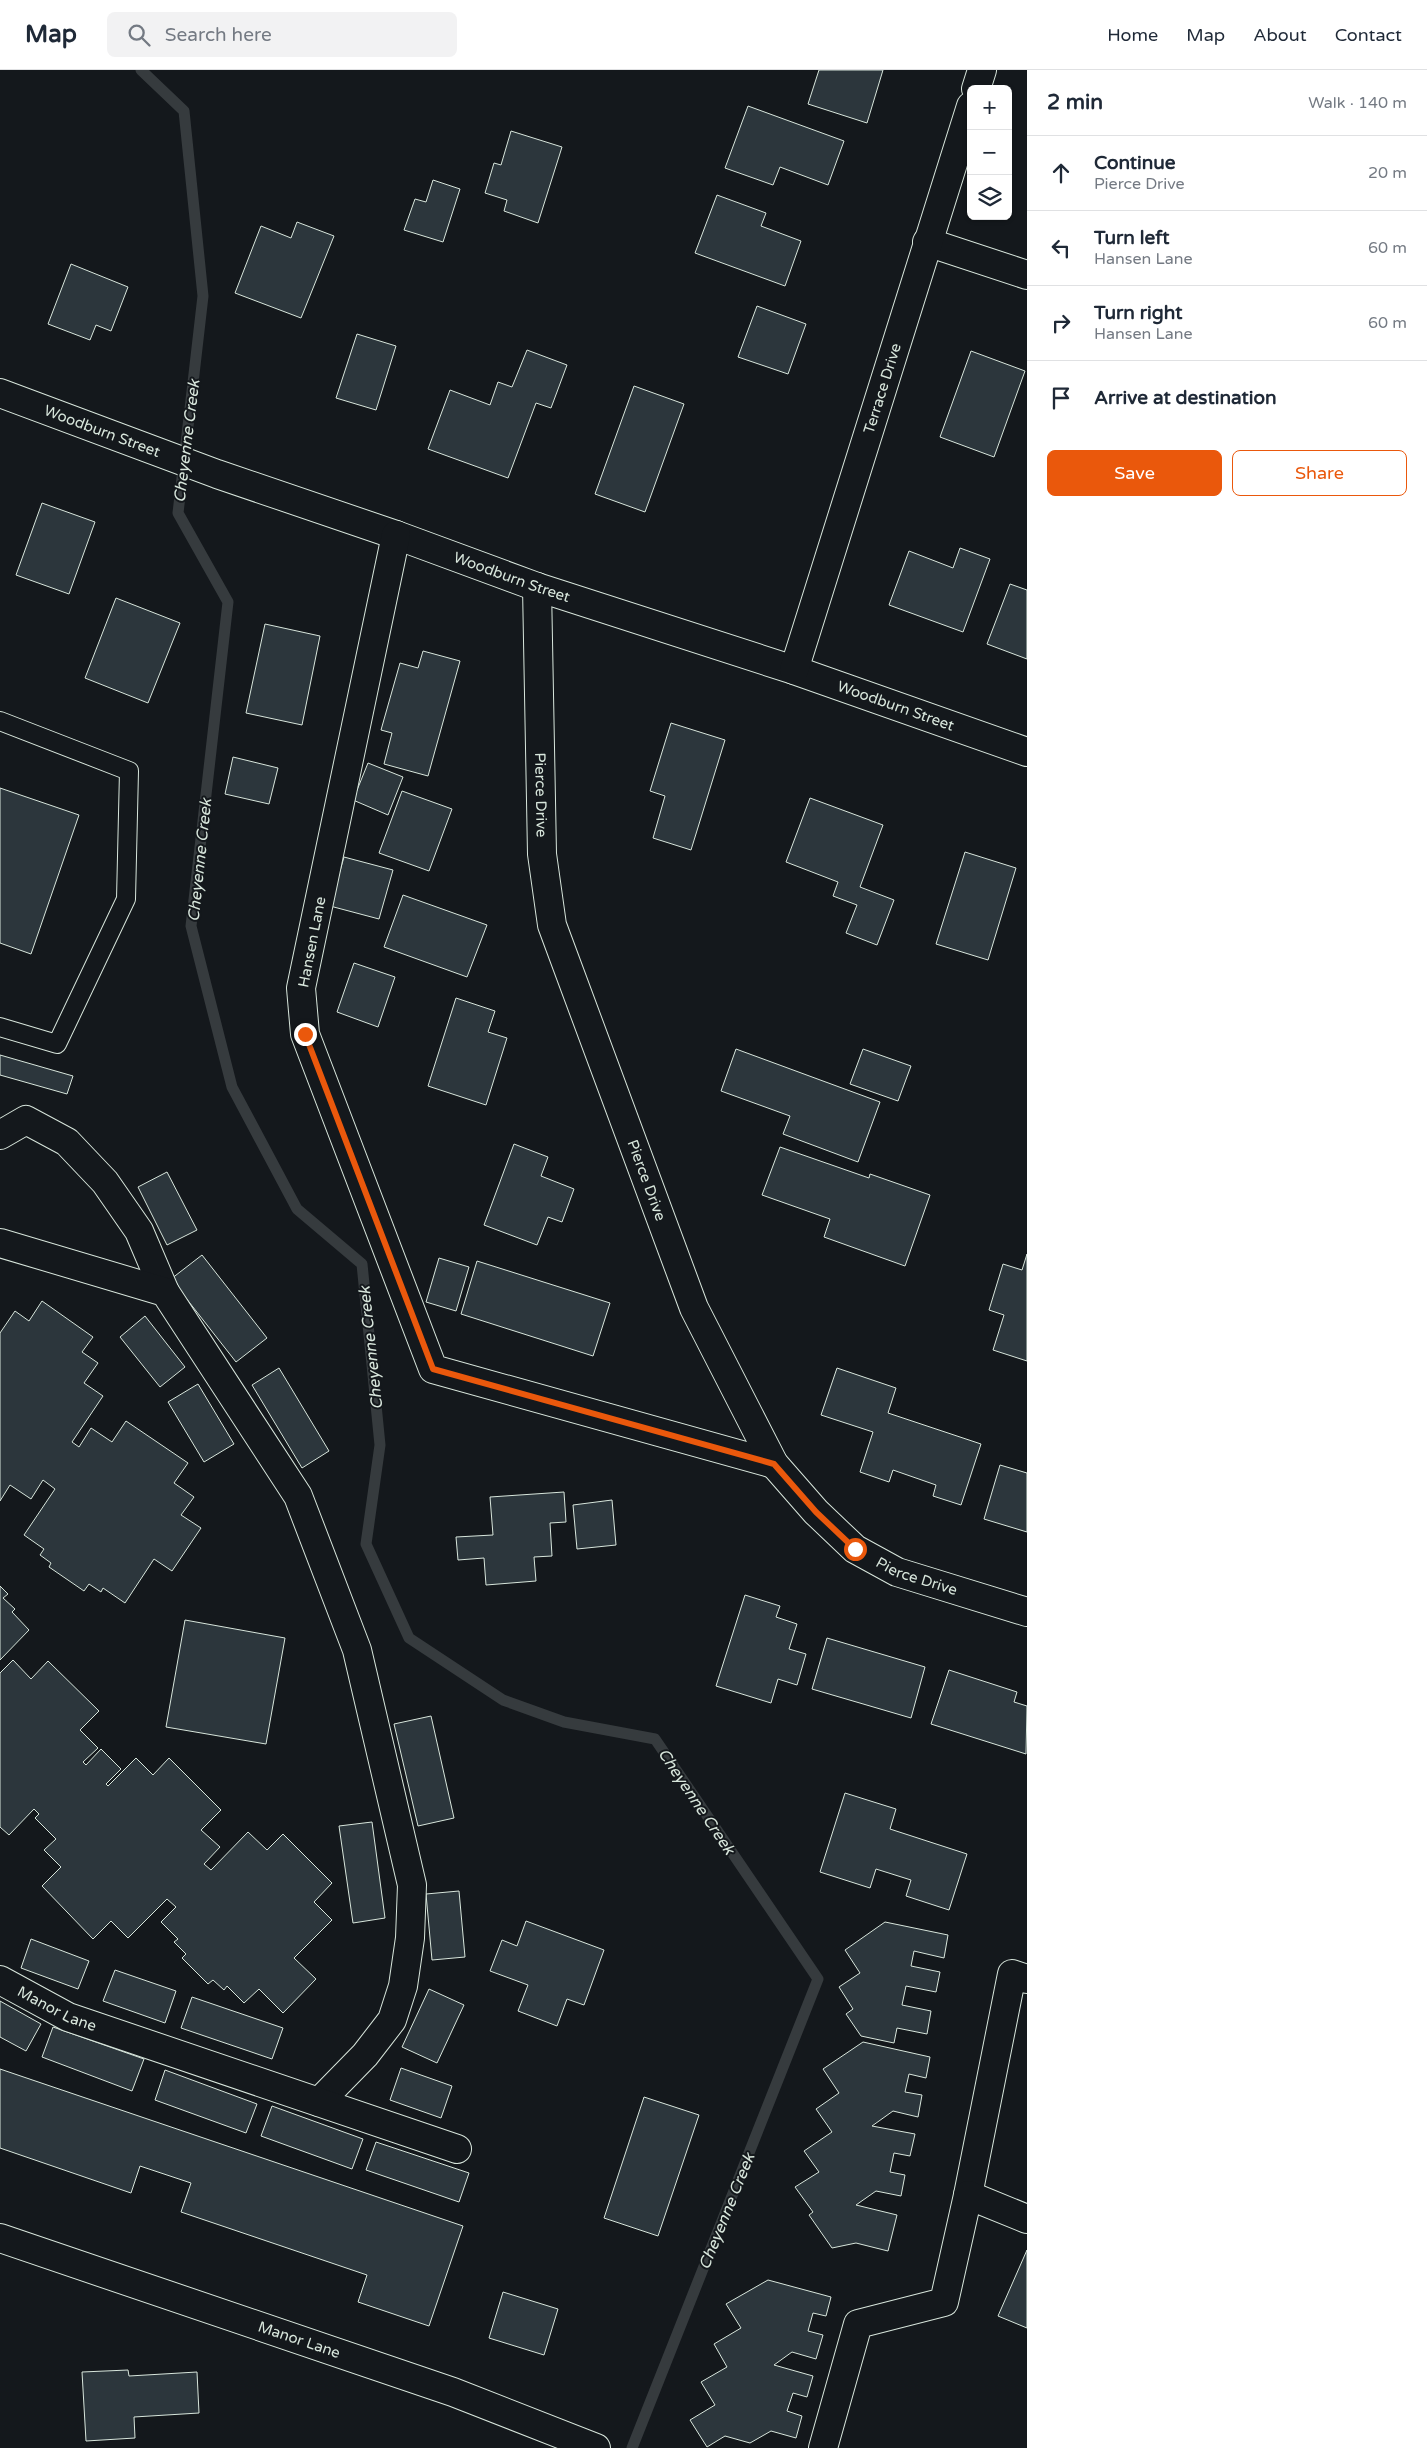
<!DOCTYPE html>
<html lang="en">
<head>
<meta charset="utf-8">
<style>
  :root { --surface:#fff; --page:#f2f2f3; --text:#1f2937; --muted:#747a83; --line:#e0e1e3; --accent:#ea580c }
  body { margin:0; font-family:"Varela Round",sans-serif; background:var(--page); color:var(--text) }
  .controls { position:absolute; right:15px; top:15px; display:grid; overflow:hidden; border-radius:8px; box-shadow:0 1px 4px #0004 }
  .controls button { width:45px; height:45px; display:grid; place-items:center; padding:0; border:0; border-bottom:1px solid var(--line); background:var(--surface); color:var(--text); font:25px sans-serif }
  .stop { position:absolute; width:15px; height:15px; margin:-11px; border:4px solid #ea580c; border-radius:50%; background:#fff }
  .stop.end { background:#ea580c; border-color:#fff; box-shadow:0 1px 5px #0008 }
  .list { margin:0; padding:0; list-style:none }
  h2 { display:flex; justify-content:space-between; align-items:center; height:65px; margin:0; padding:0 20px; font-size:21px }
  h2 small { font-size:16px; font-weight:400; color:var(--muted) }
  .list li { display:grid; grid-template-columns:32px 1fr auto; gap:15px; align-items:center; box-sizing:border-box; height:75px; padding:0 20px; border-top:1px solid var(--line) }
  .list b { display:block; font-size:19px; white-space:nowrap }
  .list p { margin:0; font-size:16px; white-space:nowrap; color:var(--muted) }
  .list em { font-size:16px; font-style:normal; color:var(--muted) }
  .actions { display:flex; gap:10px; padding:15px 20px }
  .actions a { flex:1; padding:11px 0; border:1px solid var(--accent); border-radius:8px; text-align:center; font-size:18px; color:var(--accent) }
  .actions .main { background:var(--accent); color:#fff }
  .icon { flex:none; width:28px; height:28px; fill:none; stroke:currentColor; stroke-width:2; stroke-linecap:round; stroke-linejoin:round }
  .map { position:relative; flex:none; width:1027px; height:2378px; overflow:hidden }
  header { display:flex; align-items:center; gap:30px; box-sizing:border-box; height:70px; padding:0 25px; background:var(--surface); border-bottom:1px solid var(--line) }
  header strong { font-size:24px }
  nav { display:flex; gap:28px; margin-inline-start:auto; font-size:18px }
  .search { width:350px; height:45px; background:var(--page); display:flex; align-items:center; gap:12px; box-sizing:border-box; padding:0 18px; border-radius:8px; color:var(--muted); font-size:19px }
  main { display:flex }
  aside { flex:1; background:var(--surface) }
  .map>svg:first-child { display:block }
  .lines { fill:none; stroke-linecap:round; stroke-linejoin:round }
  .stream { stroke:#363b3e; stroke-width:11 }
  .building { fill:#2c363c; stroke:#d8e6dc }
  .lane-casing { stroke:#d8e6dc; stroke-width:20 }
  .street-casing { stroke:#d8e6dc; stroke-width:30 }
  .lane { stroke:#14181c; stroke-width:18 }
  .street { stroke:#14181c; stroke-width:28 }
  .route { stroke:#ea580c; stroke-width:6 }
  .labels { text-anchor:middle; stroke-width:4; stroke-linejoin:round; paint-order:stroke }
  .street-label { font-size:15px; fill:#d8e6dc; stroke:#14181c }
  .water-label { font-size:16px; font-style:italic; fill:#d8e6dc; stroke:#14181c }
</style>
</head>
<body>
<header>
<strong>Map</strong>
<div class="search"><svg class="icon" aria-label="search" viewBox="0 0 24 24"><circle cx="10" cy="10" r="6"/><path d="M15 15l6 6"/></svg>Search here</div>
<nav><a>Home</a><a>Map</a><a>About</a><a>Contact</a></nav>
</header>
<main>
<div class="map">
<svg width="1027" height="2378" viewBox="0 0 1027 2378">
  <rect width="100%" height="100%" fill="#14181c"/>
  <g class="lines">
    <path class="stream" d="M 141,0 L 184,41 L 203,226 L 178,443 L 228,532 L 191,856 L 232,1017 L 297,1139 L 362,1194 L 380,1375 L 366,1474 L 409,1568 L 503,1630 L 564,1652 L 655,1669 L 818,1909 L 632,2378"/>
  </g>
  <path class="building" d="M 819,0 L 883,0 L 867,53 L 808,34 Z
    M 748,36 L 844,71 L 828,115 L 780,97 L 773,115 L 725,98 Z
    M 511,61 L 562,77 L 538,153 L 504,141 L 507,130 L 485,123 L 494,93 L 501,95 Z
    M 433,110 L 460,119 L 443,172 L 404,160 L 415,129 L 426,132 Z
    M 717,125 L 766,143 L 761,156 L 801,171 L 785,216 L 695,183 Z
    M 297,152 L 334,166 L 301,248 L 235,223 L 261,156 L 291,168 Z
    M 71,194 L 128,217 L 111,261 L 96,255 L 90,270 L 48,254 Z
    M 757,236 L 806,254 L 788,304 L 738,287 Z
    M 357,264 L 396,276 L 376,340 L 336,328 Z
    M 527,280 L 567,295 L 551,338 L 536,333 L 508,408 L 428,379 L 450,320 L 490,335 L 498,312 L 512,317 Z
    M 971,281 L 1025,301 L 994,387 L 940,367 Z
    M 634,316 L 684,334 L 645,442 L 595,424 Z
    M 42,433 L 95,452 L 69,524 L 16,505 Z
    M 960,478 L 990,489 L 963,562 L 889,535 L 909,481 L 953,498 Z
    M 1010,514 L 1027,520 L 1027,589 L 987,574 Z
    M 116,528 L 180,553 L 148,633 L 85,608 Z
    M 265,554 L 320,566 L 302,655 L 246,643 Z
    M 423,581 L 460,591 L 428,706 L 384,694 L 392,663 L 381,660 L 400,593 L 418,598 Z
    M 671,653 L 725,670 L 691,780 L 653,768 L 665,726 L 650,721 Z
    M 233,687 L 278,698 L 269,734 L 225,724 Z
    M 368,693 L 403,707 L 388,745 L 353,730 Z
    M 0,718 L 79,745 L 31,884 L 0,873 Z
    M 402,721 L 452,739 L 429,801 L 379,783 Z
    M 810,728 L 883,755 L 860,817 L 894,830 L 877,875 L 846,863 L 857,835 L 833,826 L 838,812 L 786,792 Z
    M 965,782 L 1016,798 L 988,890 L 936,874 Z
    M 344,787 L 393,800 L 379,849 L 330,836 Z
    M 403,825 L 487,855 L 467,907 L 384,877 Z
    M 354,893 L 395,907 L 378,957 L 337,942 Z
    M 456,928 L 495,941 L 488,962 L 507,968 L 486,1035 L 428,1016 Z
    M 736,979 L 880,1032 L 858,1092 L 783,1064 L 790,1046 L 721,1021 Z
    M 863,979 L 911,996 L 898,1031 L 850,1014 Z
    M 0,985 L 73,1006 L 67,1024 L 0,1005 Z
    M 514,1074 L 548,1087 L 541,1106 L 574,1119 L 562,1152 L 548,1147 L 537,1175 L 484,1155 Z
    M 780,1077 L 869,1108 L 870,1104 L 930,1125 L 905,1196 L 824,1167 L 830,1149 L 762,1125 Z
    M 167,1102 L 197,1160 L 167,1175 L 138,1117 Z
    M 1027,1184 L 1027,1291 L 993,1280 L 1004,1245 L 989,1240 L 1003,1194 L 1022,1200 Z
    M 202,1185 L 267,1268 L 236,1292 L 171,1209 Z
    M 439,1188 L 469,1197 L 456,1241 L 426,1232 Z
    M 477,1191 L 610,1233 L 593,1286 L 461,1244 Z
    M 42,1231 L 93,1267 L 82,1282 L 98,1293 L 84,1313 L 103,1326 L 72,1372 L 79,1377 L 91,1358 L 112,1372 L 126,1351 L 188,1393 L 174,1413 L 194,1427 L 181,1445 L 201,1458 L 172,1501 L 154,1489 L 125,1533 L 103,1518 L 101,1522 L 89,1514 L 84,1521 L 49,1497 L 51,1493 L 40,1485 L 44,1479 L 24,1465 L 55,1419 L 43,1410 L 31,1429 L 10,1415 L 0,1431 L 0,1263 L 15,1241 L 29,1251 Z
    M 145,1246 L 185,1297 L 160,1317 L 120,1267 Z
    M 279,1298 L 329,1381 L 302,1398 L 252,1315 Z
    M 837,1298 L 896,1318 L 888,1343 L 981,1374 L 961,1435 L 933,1426 L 936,1415 L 893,1400 L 889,1412 L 860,1402 L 873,1362 L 821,1345 Z
    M 198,1314 L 234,1374 L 204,1392 L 168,1332 Z
    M 1000,1395 L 1027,1403 L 1027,1462 L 984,1449 Z
    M 564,1422 L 566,1452 L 550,1453 L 552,1486 L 534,1487 L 536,1511 L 486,1515 L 484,1488 L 458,1490 L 456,1467 L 493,1465 L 490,1427 Z
    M 612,1430 L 616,1475 L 577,1479 L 573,1435 Z
    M 0,1516 L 8,1524 L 3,1528 L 15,1539 L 12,1542 L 29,1560 L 0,1590 Z
    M 745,1525 L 780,1536 L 776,1547 L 797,1554 L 789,1579 L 806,1584 L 797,1615 L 778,1609 L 771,1633 L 716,1616 Z
    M 185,1550 L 285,1568 L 266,1674 L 166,1657 Z
    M 827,1568 L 925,1597 L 911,1648 L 812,1619 Z
    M 13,1590 L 31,1609 L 48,1591 L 99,1641 L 80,1660 L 98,1678 L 83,1692 L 86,1695 L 101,1679 L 121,1699 L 106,1714 L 108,1716 L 136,1688 L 153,1705 L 169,1688 L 221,1740 L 201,1760 L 220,1777 L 204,1794 L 211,1800 L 248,1762 L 267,1780 L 283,1764 L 332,1813 L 314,1832 L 332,1850 L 294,1888 L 316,1909 L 283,1943 L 259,1919 L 244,1933 L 227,1916 L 224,1920 L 213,1910 L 208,1914 L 182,1888 L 186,1884 L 174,1872 L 178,1869 L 161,1852 L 176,1837 L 167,1829 L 128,1868 L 111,1851 L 93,1869 L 42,1816 L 61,1797 L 44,1780 L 56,1769 L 35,1748 L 39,1744 L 34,1739 L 9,1765 L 0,1757 L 0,1603 Z
    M 949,1600 L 1017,1622 L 1014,1632 L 1027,1636 L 1026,1684 L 931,1654 Z
    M 431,1646 L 454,1748 L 418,1756 L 394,1654 Z
    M 845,1723 L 896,1739 L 890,1759 L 967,1784 L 949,1840 L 906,1826 L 911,1810 L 876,1799 L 870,1818 L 820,1802 Z
    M 372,1752 L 385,1848 L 353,1853 L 339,1756 Z
    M 459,1821 L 465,1887 L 432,1890 L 426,1824 Z
    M 526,1851 L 604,1880 L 584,1935 L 567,1929 L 557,1956 L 518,1941 L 528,1915 L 490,1901 L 502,1870 L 517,1876 Z
    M 885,1852 L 948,1865 L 944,1888 L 914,1881 L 911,1896 L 940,1902 L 936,1922 L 906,1916 L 902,1935 L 931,1941 L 927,1964 L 897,1958 L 894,1973 L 861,1966 L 846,1944 L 853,1939 L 839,1917 L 860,1903 L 845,1880 Z
    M 31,1869 L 89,1891 L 78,1919 L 21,1898 Z
    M 115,1900 L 176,1921 L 165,1953 L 103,1931 Z
    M 429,1919 L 464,1935 L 437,1993 L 402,1977 Z
    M 192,1927 L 283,1958 L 272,1989 L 181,1958 Z
    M 0,1931 L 41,1954 L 26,1981 L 0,1967 Z
    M 53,1957 L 144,1989 L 132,2021 L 42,1987 Z
    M 863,1972 L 930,1987 L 926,2008 L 909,2004 L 905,2022 L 922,2025 L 918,2047 L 893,2041 L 872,2056 L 915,2064 L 910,2086 L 894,2083 L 890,2102 L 905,2105 L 901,2126 L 876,2121 L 856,2135 L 897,2145 L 888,2181 L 856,2173 L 832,2178 L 809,2145 L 813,2142 L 795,2117 L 819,2102 L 804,2081 L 832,2062 L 816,2039 L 839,2023 L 823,1999 Z
    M 401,1998 L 452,2016 L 441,2048 L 390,2030 Z
    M 0,1999 L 463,2156 L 429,2256 L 358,2232 L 367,2205 L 181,2142 L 191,2113 L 140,2096 L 131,2123 L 0,2078 Z
    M 165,2000 L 257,2034 L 246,2063 L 155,2030 Z
    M 644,2027 L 699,2045 L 658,2166 L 604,2148 Z
    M 272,2036 L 363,2069 L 352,2099 L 261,2066 Z
    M 376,2072 L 469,2103 L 459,2132 L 366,2100 Z
    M 1027,2180 L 1027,2258 L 998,2246 Z
    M 768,2210 L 831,2227 L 826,2246 L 813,2243 L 808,2261 L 823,2265 L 816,2289 L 792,2282 L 774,2295 L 813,2306 L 807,2327 L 793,2323 L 787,2341 L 802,2346 L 796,2368 L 771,2361 L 750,2373 L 725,2366 L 707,2377 L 690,2350 L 715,2335 L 701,2312 L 727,2297 L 714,2274 L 741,2258 L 726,2234 Z
    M 503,2222 L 558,2239 L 544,2285 L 489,2268 Z
    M 128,2300 L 129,2306 L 197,2302 L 199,2343 L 134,2347 L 135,2368 L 86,2371 L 82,2302 Z"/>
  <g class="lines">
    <defs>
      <path id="lane" d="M 0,651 L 129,701 L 126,829 L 57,974 L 0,957"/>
      <g id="street">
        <path d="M 976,19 L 982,0"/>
        <path d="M 927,172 L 1027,205"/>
        <path id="s1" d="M 0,323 L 217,404 L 396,465 L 537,517 L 794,600 L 1027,682"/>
        <path d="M 396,465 L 301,918 L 305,964 L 433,1299 L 774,1394"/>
        <path id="s2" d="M 537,517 L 542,784 L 552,855 L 694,1238 L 774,1394 L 816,1442 L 855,1479 L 897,1502 L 1027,1542"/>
        <path id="s3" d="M 794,600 L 971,36"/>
        <path d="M 0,1065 L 26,1050 L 67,1072 L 105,1112 L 139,1161 L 165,1222"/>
        <path d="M 0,1173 L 165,1222 L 298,1426 L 357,1580 L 412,1815 L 410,1868 L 403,1916 L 392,1950 L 365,1985 L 319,2032"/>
        <path id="s4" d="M 0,1910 L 68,1947 L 457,2079"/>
        <path d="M 968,2125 L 1012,1904 L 1027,1909"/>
        <path id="s5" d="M 0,2168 L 453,2322 L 596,2378"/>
        <path d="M 823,2378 L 858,2254 L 944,2232 L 968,2125 L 1027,2149"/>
      </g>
    </defs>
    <use href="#lane" class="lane-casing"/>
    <use href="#street" class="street-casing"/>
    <use href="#lane" class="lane"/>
    <use href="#street" class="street"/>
  </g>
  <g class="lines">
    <path class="route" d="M 305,964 L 433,1299 L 774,1394 L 816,1442 L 855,1479"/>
  </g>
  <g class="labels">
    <g class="street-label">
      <text dy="5" stroke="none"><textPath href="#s3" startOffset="295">Terrace Drive</textPath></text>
      <text dy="5" stroke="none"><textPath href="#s1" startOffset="109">Woodburn Street</textPath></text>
      <text dy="5" stroke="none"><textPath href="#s1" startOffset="544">Woodburn Street</textPath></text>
      <text dy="5" stroke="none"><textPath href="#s1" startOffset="949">Woodburn Street</textPath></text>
      <text dy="5" stroke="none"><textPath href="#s2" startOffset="208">Pierce Drive</textPath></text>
      <text transform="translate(312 872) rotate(-79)" y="5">Hansen Lane</text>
      <text dy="5" stroke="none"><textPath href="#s2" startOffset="611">Pierce Drive</textPath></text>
      <text dy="5" stroke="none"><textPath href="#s2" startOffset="1108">Pierce Drive</textPath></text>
      <text dy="5" stroke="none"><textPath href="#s4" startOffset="64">Manor Lane</textPath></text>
      <text dy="5" stroke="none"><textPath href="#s5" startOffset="316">Manor Lane</textPath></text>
    </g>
    <g class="water-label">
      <text transform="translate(186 371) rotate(-83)" y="6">Cheyenne Creek</text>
      <text transform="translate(199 790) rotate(-84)" y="6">Cheyenne Creek</text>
      <text transform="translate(370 1278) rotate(-96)" y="6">Cheyenne Creek</text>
      <text transform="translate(697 1731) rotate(56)" y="6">Cheyenne Creek</text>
      <text transform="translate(726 2141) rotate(-68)" y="6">Cheyenne Creek</text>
    </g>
  </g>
</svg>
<div class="controls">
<button>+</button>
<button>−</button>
<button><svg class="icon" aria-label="layers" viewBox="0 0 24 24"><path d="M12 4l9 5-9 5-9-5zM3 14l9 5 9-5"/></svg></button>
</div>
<div class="stop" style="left:855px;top:1479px"></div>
<div class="stop end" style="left:305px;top:964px"></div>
</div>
<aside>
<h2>2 min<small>Walk · 140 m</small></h2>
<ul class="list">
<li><svg class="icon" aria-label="ahead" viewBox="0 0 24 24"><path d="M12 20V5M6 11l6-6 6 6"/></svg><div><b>Continue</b><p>Pierce Drive</p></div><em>20 m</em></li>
<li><svg class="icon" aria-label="left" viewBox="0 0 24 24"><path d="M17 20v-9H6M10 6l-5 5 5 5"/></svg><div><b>Turn left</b><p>Hansen Lane</p></div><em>60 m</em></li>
<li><svg class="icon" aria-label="right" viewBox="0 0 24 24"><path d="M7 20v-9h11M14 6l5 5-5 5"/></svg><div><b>Turn right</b><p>Hansen Lane</p></div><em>60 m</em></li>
<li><svg class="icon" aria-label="arrive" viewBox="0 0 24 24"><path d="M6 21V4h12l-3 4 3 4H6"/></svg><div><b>Arrive at destination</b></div></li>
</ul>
<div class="actions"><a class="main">Save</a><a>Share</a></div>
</aside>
</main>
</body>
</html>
